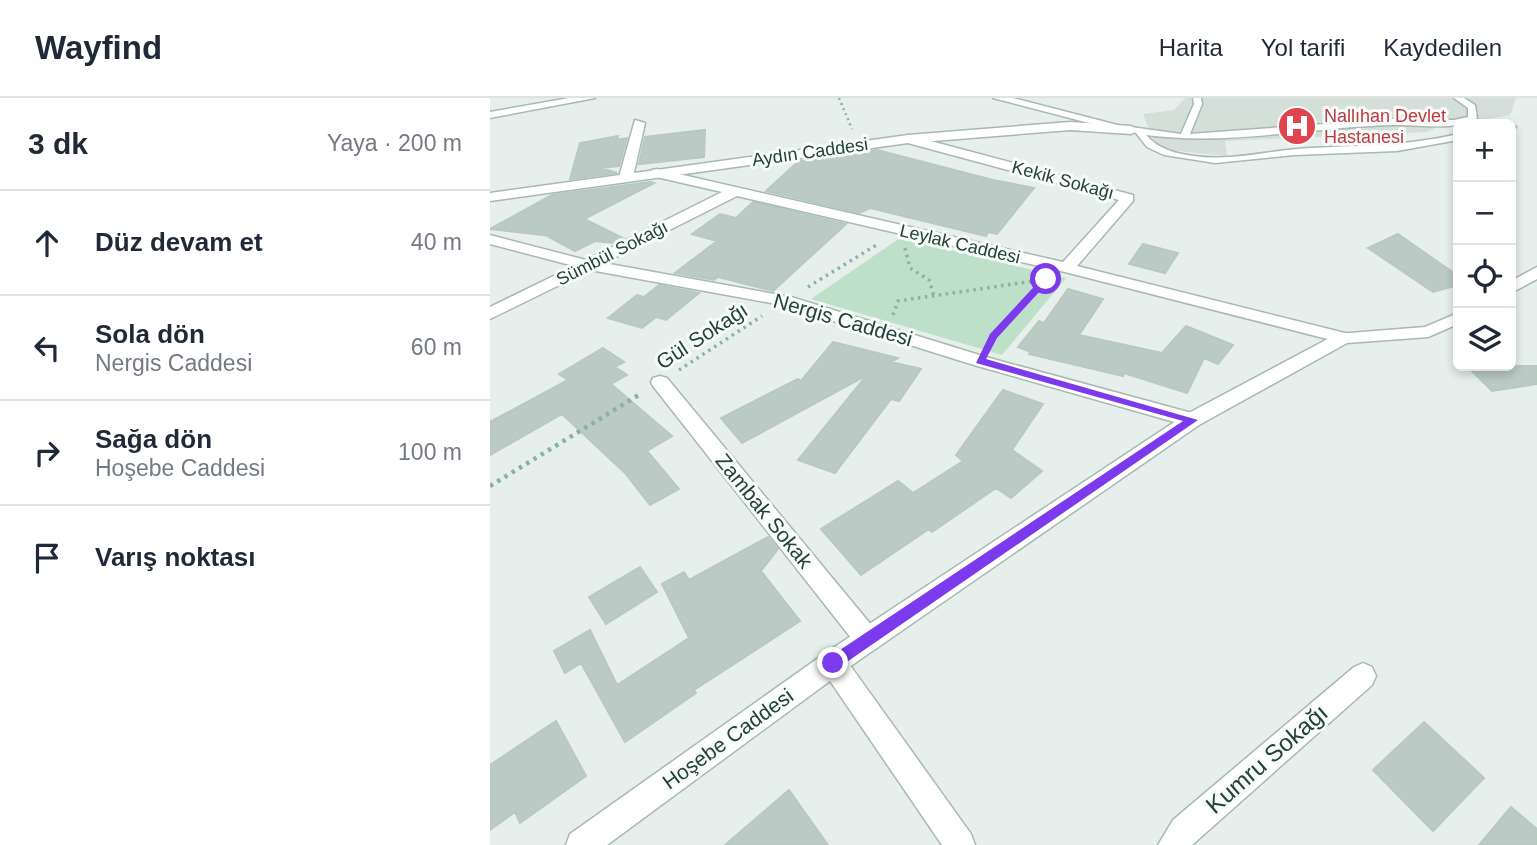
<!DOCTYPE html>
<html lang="tr">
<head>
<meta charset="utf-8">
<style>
  :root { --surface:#fff; --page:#f6f6f7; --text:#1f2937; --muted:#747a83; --line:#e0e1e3 }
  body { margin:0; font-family:Helvetica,sans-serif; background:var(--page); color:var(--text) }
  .controls { position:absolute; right:21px; top:21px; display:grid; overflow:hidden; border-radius:10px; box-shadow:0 4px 10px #0003 }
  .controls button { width:63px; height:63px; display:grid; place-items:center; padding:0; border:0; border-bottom:2px solid var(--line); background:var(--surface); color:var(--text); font:35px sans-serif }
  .stop { position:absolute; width:21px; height:21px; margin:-16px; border:5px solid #7c3aed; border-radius:50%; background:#fff }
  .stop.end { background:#7c3aed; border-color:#fff; box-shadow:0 2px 7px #0008 }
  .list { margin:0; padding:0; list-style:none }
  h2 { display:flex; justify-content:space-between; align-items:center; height:91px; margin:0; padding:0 28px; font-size:30px }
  h2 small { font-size:23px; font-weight:400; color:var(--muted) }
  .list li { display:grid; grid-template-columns:46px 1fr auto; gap:21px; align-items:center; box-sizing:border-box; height:105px; padding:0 28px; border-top:2px solid var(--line) }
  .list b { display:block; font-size:26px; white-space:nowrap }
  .list p { margin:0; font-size:23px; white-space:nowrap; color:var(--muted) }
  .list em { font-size:23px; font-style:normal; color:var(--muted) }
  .icon { flex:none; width:38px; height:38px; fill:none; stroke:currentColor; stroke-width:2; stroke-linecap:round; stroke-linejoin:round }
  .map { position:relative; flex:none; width:1047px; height:747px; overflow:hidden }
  header { display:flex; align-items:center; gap:42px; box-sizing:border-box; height:98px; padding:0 35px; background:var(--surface); border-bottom:2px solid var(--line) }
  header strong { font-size:33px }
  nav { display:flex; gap:38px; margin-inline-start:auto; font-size:24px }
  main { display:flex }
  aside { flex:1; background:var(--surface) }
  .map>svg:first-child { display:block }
  .built { fill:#d4dfda }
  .green { fill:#bfe0c8 }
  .building { fill:#bbcac4; stroke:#b8c9c2; stroke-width:2 }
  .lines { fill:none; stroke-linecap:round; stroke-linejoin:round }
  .service-casing { stroke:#a8b8b2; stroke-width:3 }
  .minor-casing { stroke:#a8b8b2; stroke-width:3 }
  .tertiary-casing { stroke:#a8b8b2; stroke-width:3 }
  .path-far2 { stroke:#86b3a5; stroke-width:2.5; stroke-dasharray:2 3.5; stroke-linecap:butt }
  .path-far1 { stroke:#86b3a5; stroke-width:3.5; stroke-dasharray:2.5 4.5; stroke-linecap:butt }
  .path { stroke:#86b3a5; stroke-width:4.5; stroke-dasharray:3.5 5; stroke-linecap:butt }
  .service { fill:#fff; fill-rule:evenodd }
  .minor { fill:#fff; fill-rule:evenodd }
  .tertiary { fill:#fff; fill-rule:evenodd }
  .route { fill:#7c3aed }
  .labels { text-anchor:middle; stroke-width:6; stroke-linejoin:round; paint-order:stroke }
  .far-health-label { font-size:18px; fill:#be3a42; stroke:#f7fbf9; text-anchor:start }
  .far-street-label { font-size:18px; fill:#24423a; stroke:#f7fbf9 }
  .street-label { font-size:21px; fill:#24423a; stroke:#f7fbf9 }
  .near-street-label { font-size:24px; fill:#24423a; stroke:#f7fbf9 }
</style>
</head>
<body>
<header>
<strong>Wayfind</strong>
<nav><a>Harita</a><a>Yol tarifi</a><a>Kaydedilen</a></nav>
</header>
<main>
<aside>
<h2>3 dk<small>Yaya · 200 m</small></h2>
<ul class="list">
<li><svg class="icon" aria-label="ahead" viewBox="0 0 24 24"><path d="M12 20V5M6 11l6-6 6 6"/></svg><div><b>Düz devam et</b></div><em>40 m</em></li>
<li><svg class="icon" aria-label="left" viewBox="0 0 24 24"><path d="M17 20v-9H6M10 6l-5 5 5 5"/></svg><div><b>Sola dön</b><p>Nergis Caddesi</p></div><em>60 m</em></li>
<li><svg class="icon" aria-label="right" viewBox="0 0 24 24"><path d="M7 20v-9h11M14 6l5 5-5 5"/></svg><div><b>Sağa dön</b><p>Hoşebe Caddesi</p></div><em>100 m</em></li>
<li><svg class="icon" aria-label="arrive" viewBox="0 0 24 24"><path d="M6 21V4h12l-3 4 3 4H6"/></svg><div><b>Varış noktası</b></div></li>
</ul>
</aside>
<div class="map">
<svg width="1047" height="747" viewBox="0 0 1047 747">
  <rect width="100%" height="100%" fill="#e6efeb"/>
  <path class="built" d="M 695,0 L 1026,0 L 1020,17 L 945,30 L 937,34 L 735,43 L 737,58 L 667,51 L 653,16 L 684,12 Z"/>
  <path class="green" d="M 410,140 L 576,180 L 512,257 L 321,201 Z"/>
  <path class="building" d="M 215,32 L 214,59 L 149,66 L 155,39 Z
    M 128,38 L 127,42 L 137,40 L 129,68 L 111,70 L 127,75 L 80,81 L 90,45 Z
    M 387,52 L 503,82 L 544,90 L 507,136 L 498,134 L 496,138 L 380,110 L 369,115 L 276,93 L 309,63 Z
    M 160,84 L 164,85 L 94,121 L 133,140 L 124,145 L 105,143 L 85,153 L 59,139 L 61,138 L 0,131 L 62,97 Z
    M 263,104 L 356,126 L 283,193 L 228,179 L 224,182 L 185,175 L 227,143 L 202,136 L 230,116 L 246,120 Z
    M 908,136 L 968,178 L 968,187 L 943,194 L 878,150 Z
    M 653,146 L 688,155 L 675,175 L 639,166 Z
    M 169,187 L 209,195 L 176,222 L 166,219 L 152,230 L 118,220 L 147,197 L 154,199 Z
    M 578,191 L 613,201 L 589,237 L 672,255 L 696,228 L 743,247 L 728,266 L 714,260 L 697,295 L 634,275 L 633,278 L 539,256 L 541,254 L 528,249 L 549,223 L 554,225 Z
    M 343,244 L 408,260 L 401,264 L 431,271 L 409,303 L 401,301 L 345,375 L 308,362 L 377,277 L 252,345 L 231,320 L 308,281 L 311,283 Z
    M 113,250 L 134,264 L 125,269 L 137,277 L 121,286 L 182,338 L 157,353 L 189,391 L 160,407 L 135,375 L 72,316 L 0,357 L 0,324 L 78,282 L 69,276 Z
    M 977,268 L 1047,268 L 1047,286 L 1002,293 Z
    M 513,292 L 553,306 L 522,352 L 552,373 L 521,400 L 506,390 L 442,434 L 439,431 L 371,477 L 331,431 L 408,383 L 423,395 L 473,363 L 466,357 Z
    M 278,439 L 288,451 L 271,473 L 310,523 L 204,592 L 206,595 L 135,644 L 91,565 L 75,575 L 64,553 L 100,532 L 127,587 L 199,540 L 172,486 L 194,474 L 199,482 Z
    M 150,469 L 167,494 L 116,526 L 99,499 Z
    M 66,623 L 96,678 L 30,725 L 25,714 L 0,732 L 0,667 Z
    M 934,624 L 994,680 L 943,733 L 883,672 Z
    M 299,692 L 338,747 L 235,747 Z
    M 1021,709 L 1047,731 L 1047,747 L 989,747 Z"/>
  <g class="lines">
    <defs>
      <path id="service" d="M 703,0 L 711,0 L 712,6 L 700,36 L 903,21 L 964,22 L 978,19 L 978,10 L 964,0 L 974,0 L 985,7 L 987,20 C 964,34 930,26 903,27 C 821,29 738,48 656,37 C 668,51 686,56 704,58 C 739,63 772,54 807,51 C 861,47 914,49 968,36 L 968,42 L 907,53 L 804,57 L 725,65 L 674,57 L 657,49 L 646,35 L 636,32 L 641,29 L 691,36 L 704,6 Z
        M 1021,27 L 1026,29 L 1021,33 Z"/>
      <path id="minor" d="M 79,0 L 105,0 L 0,20 L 0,14 Z
        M 503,0 L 523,0 L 647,32 L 641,36 Z
        M 145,22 L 155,25 L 143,79 L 136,83 L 129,79 Z
        M 418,37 L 643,97 L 643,103 L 587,168 L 859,236 L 862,240 L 853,245 L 575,174 L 247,98 L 114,165 L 301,199 L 496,259 L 709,317 L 712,322 L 702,329 L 484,267 L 292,207 L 100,172 L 0,221 L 0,209 L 84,168 L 0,146 L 0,137 L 96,162 L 232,94 L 162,78 L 162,72 L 167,71 L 573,164 L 629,102 L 414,44 L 412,41 Z
        M 170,278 L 177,280 L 387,534 L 391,542 L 387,550 L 378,554 L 369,550 L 163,288 L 161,284 L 163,280 Z
        M 343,553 L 352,556 L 481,736 L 485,747 L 452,747 L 334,574 L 330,565 L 334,556 Z
        M 873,565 L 882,569 L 886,578 L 882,587 L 702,747 L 668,747 L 683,722 L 864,569 Z"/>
      <path id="tertiary" d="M 580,24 L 641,28 L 647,32 L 641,36 L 580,32 L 418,45 L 0,103 L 0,95 L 418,37 Z
        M 1047,169 L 1047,181 L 1021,195 L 1021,183 Z
        M 968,215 L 968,226 L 938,239 L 857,245 L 709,327 L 352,574 L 117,747 L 76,747 L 80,736 L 334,556 L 695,317 L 847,236 L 935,229 Z"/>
    </defs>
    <use href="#service" class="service-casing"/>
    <use href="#minor" class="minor-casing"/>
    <use href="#tertiary" class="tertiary-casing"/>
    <path class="path-far2" d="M 349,0 L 362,31"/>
    <path class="path-far1" d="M 415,150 L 420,170 L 439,182 L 444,198
      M 318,189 L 388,146
      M 403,217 L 408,203 L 544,183
      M 499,245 L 553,184
      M 189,272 L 272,218"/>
    <path class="path" d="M 0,388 L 152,295"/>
    <use href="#service" class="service"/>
    <use href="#minor" class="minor"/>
    <use href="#tertiary" class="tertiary"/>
  </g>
  <path class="route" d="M 553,179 L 561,181 L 507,240 L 496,261 L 708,322 L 348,570 L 338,570 L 338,560 L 693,323 L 486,265 L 500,236 Z"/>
  <defs>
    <symbol id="hospital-disc" viewBox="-11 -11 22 22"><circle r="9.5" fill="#e0444e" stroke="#f7fbf9"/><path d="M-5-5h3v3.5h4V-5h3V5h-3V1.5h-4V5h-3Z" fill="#fff"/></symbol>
  </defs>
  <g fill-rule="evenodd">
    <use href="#hospital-disc" x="785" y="6" width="44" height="44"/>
  </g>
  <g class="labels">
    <g class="far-health-label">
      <text x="834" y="24">Nallıhan Devlet<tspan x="834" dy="21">Hastanesi</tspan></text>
    </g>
    <g class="far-street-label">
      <text transform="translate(320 54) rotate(-8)" y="6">Aydın Caddesi</text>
      <text transform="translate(573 82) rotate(15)" y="6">Kekik Sokağı</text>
      <text transform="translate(470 146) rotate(13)" y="6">Leylak Caddesi</text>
      <text transform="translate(122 155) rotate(-27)" y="6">Sümbül Sokağı</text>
    </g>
    <g class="street-label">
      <text transform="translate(353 222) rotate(16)" y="7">Nergis Caddesi</text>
      <text transform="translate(212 238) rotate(-33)" y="7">Gül Sokağı</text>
      <text transform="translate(274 413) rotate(51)" y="7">Zambak Sokak</text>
      <text transform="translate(238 641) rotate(-36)" y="7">Hoşebe Caddesi</text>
    </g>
    <g class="near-street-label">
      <text transform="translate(777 661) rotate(-41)" y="8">Kumru Sokağı</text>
    </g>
  </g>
</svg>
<div class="controls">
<button>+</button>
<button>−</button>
<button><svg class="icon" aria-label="locate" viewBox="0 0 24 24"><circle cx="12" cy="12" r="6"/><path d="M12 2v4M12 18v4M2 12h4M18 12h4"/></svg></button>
<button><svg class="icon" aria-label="layers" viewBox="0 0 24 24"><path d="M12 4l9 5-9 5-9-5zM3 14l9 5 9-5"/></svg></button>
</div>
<div class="stop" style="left:556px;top:181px"></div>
<div class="stop end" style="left:343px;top:565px"></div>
</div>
</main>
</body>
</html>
